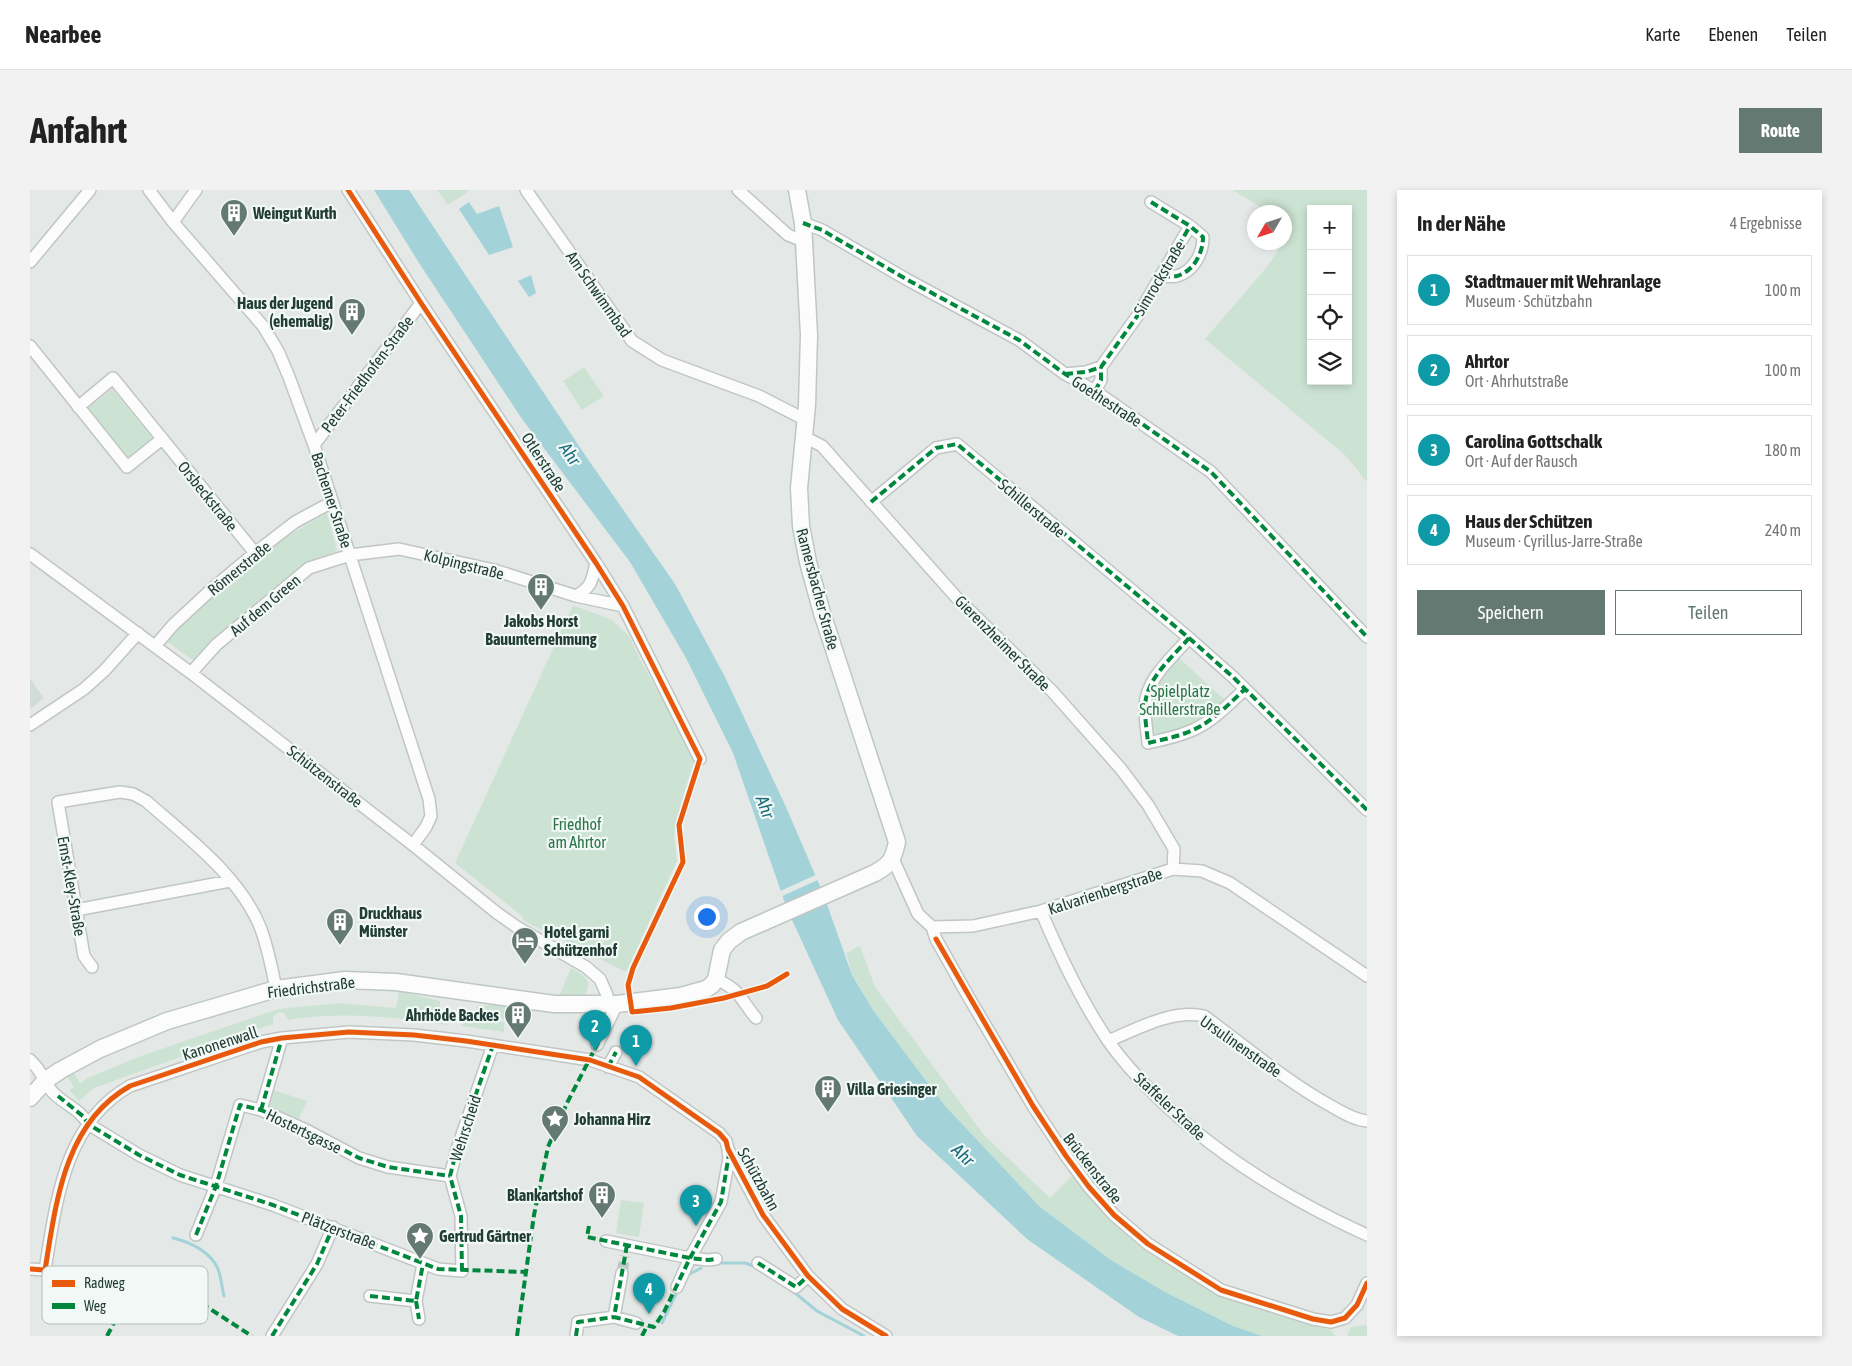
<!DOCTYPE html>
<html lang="de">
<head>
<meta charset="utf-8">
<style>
  :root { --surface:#fff; --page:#f2f2f2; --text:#222; --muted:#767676; --line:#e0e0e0; --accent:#657973 }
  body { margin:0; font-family:"Asap Condensed",sans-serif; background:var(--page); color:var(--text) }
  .controls { position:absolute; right:15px; top:15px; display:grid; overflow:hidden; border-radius:0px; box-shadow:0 2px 8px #0003 }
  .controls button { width:45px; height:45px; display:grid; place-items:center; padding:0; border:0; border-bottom:1px solid var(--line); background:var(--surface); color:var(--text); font:25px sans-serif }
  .compass { position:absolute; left:1217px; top:15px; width:45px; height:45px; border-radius:50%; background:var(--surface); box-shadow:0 2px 8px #0003; rotate:231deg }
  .you { position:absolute; left:676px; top:726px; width:18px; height:18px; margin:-12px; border:4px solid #fff; border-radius:50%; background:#1a73e8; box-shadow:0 0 0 8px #1a73e833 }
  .badge { display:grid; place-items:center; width:32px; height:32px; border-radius:50%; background:var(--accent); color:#fff; font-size:16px; font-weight:700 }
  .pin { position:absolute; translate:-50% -41px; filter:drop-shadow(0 1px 2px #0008) }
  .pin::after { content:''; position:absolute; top:26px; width:18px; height:15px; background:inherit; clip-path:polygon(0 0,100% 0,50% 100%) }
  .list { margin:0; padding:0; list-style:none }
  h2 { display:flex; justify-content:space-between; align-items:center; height:65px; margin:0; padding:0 20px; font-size:21px }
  h2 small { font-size:16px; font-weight:400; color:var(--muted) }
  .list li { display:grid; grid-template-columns:32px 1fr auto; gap:15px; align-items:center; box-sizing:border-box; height:70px; margin:0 10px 10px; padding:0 10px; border:1px solid var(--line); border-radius:0px }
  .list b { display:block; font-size:19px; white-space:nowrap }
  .list p { margin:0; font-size:16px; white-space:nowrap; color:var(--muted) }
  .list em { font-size:16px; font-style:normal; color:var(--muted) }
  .actions { display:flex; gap:10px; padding:15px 20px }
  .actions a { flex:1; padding:11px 0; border:1px solid var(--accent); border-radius:0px; text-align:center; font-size:18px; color:var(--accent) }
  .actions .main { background:var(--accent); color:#fff }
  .icon { flex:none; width:28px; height:28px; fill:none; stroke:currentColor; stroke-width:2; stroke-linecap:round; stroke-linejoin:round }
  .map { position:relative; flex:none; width:1337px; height:1146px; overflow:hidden; border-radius:0px }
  header { display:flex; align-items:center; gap:30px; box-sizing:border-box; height:70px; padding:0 25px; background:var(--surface); border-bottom:1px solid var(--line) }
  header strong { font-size:24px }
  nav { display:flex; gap:28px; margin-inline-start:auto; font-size:18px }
  .intro { display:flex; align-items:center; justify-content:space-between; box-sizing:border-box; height:120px; padding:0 30px }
  h1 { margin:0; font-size:35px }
  .button { padding:12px 22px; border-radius:0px; background:var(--accent); color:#fff; font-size:18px; font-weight:700 }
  main { display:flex; gap:30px; padding:0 30px }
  aside { flex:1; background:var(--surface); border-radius:0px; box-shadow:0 2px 8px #0003 }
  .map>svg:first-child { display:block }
  .built { fill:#d1dbd7 }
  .green { fill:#cce3d3; fill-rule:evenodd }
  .water { fill:#a3d2d9 }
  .pier { fill:#e4e9e7 }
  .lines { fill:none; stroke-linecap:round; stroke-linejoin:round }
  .stream { stroke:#a3d2d9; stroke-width:3 }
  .minor-tunnel { stroke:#bdc7c3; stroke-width:11; stroke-dasharray:11 5.5; stroke-linecap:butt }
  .minor-casing { stroke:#c1c6c4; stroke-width:14 }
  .secondary-casing { stroke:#bfc7c4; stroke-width:19 }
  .minor { stroke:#fbfcfb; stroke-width:11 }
  .secondary { stroke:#fbfcfb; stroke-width:16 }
  .quiet { stroke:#00873e; stroke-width:4; stroke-dasharray:8 4; stroke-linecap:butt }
  .cycleway-casing { stroke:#f1f8f5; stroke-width:8 }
  .cycleway { stroke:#e8590c; stroke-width:5 }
  .labels { text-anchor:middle; stroke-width:4.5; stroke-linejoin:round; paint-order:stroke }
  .poi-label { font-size:16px; font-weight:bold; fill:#213d35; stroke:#f1f8f5; text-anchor:start }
  .street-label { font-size:16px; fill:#213d35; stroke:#f1f8f5 }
  .park-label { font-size:16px; fill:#2a7546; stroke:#f1f8f5 }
  .water-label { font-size:18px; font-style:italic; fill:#196c7b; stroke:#f1f8f5 }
  .key { fill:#f1f8f5; stroke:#b3c0bb; stroke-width:1 }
  .key-label { font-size:14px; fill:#213d35 }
</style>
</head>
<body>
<header>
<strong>Nearbee</strong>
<nav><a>Karte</a><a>Ebenen</a><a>Teilen</a></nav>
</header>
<div class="intro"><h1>Anfahrt</h1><a class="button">Route</a></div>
<main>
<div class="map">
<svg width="1337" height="1146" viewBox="0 0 1337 1146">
  <rect width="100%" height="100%" fill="#e4e9e7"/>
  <path class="built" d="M 0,489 L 14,508 L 0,519 Z"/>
  <path class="green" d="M 407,0 L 440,0 L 418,15 Z
    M 1203,0 L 1337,0 L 1337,292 L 1315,265 L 1175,149 L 1237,77 L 1263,38 L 1255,32 L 1254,22 L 1239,22 ZM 1281,19 L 1318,19 L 1318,191 L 1281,191 Z
    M 554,177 L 574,206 L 552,220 L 533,191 Z
    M 82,199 L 122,248 L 98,267 L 58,218 Z
    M 297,323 L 307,361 L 274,374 L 182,449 L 164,471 L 136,451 C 172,413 210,379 253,349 C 267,340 282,332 297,323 Z
    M 543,415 L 582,430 L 599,446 L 612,473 L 665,568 L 651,613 L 644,646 L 647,671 L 596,782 L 494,731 L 492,726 L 425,673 Z
    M 1147,466 L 1196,511 L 1173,531 L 1146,542 L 1120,544 L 1121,503 Z
    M 830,756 L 845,797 L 954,945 L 1020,1008 L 1043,985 L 1081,1030 L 1114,1060 L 1189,1106 L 1278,1135 L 1301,1140 L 1305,1146 L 1232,1146 L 1203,1136 L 1135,1102 L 1081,1070 L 1010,1017 L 915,917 L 845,823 L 822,784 L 816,763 Z
    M 541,778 C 550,783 564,790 556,802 C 554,805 553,806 550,807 C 544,808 535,806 529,806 Z
    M 369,801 L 410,811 L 410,821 L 415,825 L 417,835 C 361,827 314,821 258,830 L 254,823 L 249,822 L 243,827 L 243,834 L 64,898 L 49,911 L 39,900 L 44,897 L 35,883 L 42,880 L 50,893 L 58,888 L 108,867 L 248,819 L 310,813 L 366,818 Z
    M 477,814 L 475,829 L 451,825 L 447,821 L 447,816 Z
    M 569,824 L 573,828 L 568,842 L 565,842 L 551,825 Z
    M 439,827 L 474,832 L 474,842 L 431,836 Z
    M 240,899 L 277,911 L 267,932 L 235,918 Z
    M 591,1010 L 614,1013 L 609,1047 L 586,1043 Z
    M 1337,1135 L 1337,1146 L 1317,1146 L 1321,1137 Z"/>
  <path class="water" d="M 344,0 L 379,0 L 555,265 L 645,394 L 695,487 L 756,617 L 793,703 L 822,785 L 845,823 L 915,916 L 1010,1017 L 1081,1070 L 1135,1102 L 1203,1136 L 1232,1146 L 1148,1146 L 1109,1127 L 997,1049 L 887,946 L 808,830 L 757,719 L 703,563 L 656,468 L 600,372 L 492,229 L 389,73 Z
    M 439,12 L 447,24 L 469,16 L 483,57 L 459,65 L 429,19 Z
    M 501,85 L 506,103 L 499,107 L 488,91 Z"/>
  <path class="pier" d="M 788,684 L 790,689 L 750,707 L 748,702 Z"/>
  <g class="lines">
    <path class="stream" d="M 143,1048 C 160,1052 181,1062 188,1079 C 191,1087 192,1098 194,1106
      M 689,1073 L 715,1073 L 726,1077
      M 656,1086 L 671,1078
      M 759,1098 L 787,1121 L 834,1146
      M 632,1133 L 648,1100"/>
    <path class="minor-tunnel" d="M 592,1083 L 595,1066"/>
    <defs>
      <path id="minor" d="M 119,0 L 143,32 L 233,136 L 248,161 L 259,187 L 284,255 L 399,609 L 401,626 L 396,637 L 383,655
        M 318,0 L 391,113 L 566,373 L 593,416 L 670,569
        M 496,0 L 602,151 L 632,170 L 729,206 L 774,229
        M 708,0 L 758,45 L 773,51
        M 1121,12 L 1160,36 L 1173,47 C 1173,63 1164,81 1147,86 C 1142,87 1135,86 1130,86
        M 143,32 L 166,0
        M 773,33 L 792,40 L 876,89 L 989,150 L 1035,184 L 1065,201 L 1181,282 L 1337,447
        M 0,72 L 60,0
        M 0,156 L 97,277 L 132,249
        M 1035,184 L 1056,182 L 1071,177 L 1108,125 L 1160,36
        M 1065,201 L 1071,190 L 1071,177
        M 48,217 L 83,188 L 225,363
        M 773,246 L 792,256 L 926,407 L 1022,501 L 1091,579 L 1118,615 L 1144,659 L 1143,679
        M 284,255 L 391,113
        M 841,312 L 906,258 L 927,254 L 1159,448 L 1203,487 L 1337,620
        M 0,364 L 161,483 L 383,655 L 467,723 L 487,737 L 556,777 L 570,789 L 577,805 L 577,814
        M 546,406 C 562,397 562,390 566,373
        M 1159,448 C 1142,468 1114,490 1115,519 C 1115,530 1117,542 1118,553 C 1135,549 1152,546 1167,538 C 1185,529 1200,513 1215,499
        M 125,456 L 143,435 L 183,398 L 225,363 L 265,332 L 302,312
        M 161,483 L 186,455 L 279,378 L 320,365 L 369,359 L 464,380 L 546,406 L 593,416
        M 0,535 L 54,499 L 74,481 L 108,443
        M 863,669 L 888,724 L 902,737 L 943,736 L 1011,721 L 1143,679 L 1172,681 L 1200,693 L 1337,786
        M 46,720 L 200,691
        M 1011,721 C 1030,766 1050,809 1077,849 C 1091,870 1109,889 1126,906 C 1187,966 1260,1010 1337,1045
        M 902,737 L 906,749 L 938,806 L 1003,916 L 1036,966 L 1059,997 L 1084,1025 L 1118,1054 L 1191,1100 L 1283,1129 L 1301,1132 L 1315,1128 L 1327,1115 L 1337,1093
        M 62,777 L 54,766 L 28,612 L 90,602 L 103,604 L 116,611 C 158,648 210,686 231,739 C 238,759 242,778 246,799
        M 686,789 C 712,801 709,808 726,828
        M 1078,851 C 1107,839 1142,819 1174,826 C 1216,857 1256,891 1301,916 C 1312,922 1324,930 1337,931
        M 567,855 L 587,814
        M 0,870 C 12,881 12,888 20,899 C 30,913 50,918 58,934 L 109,965 L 150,985 L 243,1015 L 408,1079 L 432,1081 L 431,1026 L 420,986 L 427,959 L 463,855
        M 578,877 L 586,862
        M 231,920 L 252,848
        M 166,1045 L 186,996 L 210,915 L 231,920 L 276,940 L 329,968 L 358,977 L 420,986
        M 576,1051 L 660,1068 L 679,1070 L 686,1069
        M 728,1073 L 766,1097 L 778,1086
        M 0,1079 L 15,1080 C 26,1013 34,933 100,896 L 231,852 L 252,848 L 319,842 L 384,845 L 436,851 L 560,870 L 609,887 L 689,943 L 696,951 L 698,959 L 733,1025 L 778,1086 L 812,1119 L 856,1146
        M 592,1083 L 584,1127 L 606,1133
        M 647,1097 L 660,1068 L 691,1012 L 699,968 L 698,960
        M 340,1106 L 386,1111 L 393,1074
        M 386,1111 L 389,1129
        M 242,1146 L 287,1074 L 303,1037
        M 546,1146 L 548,1132 L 584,1127"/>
      <path id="secondary" d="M 0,908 L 16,890 L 31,880 L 70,859 L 137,831 L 246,799 L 315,790 L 366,792 L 524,814 L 587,814 L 651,806 L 676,799 L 682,795 L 686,789 L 692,760 L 699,751 L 711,742 L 845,683 C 861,674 863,670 867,652 L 792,423 L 778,372 L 771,336 L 769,298 L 777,215 L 779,145 L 773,33 L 767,0"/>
    </defs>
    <use href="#minor" class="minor-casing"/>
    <use href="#secondary" class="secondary-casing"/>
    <use href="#minor" class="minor"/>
    <use href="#secondary" class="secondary"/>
    <path class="quiet" d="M 1121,12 L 1160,36 L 1173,47 C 1173,63 1164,81 1147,86 C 1142,87 1135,86 1130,86
      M 773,33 L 792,40 L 876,89 L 989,150 L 1035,184 L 1065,201 L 1181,282 L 1337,447
      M 1035,184 L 1056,182 L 1071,177 L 1108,125 L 1160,36
      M 1065,201 L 1071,190 L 1071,177
      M 841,312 L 906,258 L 927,254 L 1159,448 L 1203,487 L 1337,620
      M 1159,448 C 1142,468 1114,490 1115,519 C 1115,530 1117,542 1118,553 C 1135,549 1152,546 1167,538 C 1185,529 1200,513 1215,499
      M 578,877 L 586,862
      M 28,906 L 54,927 L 58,934 L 109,965 L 150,985 L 243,1015 L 408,1079 L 496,1082
      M 231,920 L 252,848
      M 559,1036 L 557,1047 L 660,1068 L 679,1070 L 686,1069
      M 166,1045 L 186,996 L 210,915 L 231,920 L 276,940 L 329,968 L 358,977 L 420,986
      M 597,1055 L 584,1127 L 624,1137 L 634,1122 L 660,1068 L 691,1012 L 699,964
      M 728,1073 L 766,1097 L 778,1086
      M 10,1080 C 42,1082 75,1078 107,1085 C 149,1094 186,1124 222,1146
      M 432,1081 L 431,1026 L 420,986 L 427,959 L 463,855
      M 340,1106 L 386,1111 L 393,1074
      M 386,1111 L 389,1129
      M 77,1146 L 100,1103 L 107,1085
      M 242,1146 L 287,1074 L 303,1037
      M 487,1146 L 504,1025 L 518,957 L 537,913 L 574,841
      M 546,1146 L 548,1132 L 584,1127
      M 612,1146 L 617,1136"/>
    <defs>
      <path id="cycleway" d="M 318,0 L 391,113 L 566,373 L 593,416 L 670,569 L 649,635 L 653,672 L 603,778 L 598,795 L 602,822 L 641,818 L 694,808 L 737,796 L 757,784
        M 906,749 L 1003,916 L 1036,966 L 1059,997 L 1084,1025 L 1118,1054 L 1191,1100 L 1283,1129 L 1301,1132 L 1315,1128 L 1327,1115 L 1337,1093
        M 0,1079 L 15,1080 C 26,1013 34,933 100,896 L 231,852 L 252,848 L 319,842 L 384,845 L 436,851 L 560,870 L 609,887 L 689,943 L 696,951 L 698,959 L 733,1025 L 778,1086 L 812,1119 L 856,1146"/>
    </defs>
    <use href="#cycleway" class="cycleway-casing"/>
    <use href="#cycleway" class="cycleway"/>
  </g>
  <defs>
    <symbol id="building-pin" viewBox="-11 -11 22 30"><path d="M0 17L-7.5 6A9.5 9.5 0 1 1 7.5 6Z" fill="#657973" stroke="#f1f8f5"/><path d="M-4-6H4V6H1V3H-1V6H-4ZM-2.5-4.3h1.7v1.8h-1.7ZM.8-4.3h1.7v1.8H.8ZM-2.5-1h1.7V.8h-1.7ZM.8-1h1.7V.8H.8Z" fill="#fff"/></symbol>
    <symbol id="hotel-pin" viewBox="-11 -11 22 30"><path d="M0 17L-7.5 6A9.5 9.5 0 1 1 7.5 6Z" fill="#657973" stroke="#f1f8f5"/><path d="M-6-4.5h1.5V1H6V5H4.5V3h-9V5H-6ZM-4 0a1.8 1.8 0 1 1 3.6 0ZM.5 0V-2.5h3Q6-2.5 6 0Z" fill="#fff"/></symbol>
    <symbol id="sight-pin" viewBox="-11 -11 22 30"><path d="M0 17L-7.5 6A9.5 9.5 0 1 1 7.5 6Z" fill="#657973" stroke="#f1f8f5"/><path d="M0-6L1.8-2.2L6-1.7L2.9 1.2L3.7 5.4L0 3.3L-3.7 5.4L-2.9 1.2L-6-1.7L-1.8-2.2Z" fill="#fff"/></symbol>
  </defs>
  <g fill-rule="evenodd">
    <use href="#building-pin" x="188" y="7" width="32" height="43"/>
    <use href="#building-pin" x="306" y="106" width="32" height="43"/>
    <use href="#building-pin" x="495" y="381" width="32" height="43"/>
    <use href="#building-pin" x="294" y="716" width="32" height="43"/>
    <use href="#hotel-pin" x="479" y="735" width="32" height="43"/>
    <use href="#building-pin" x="472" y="809" width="32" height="43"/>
    <use href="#building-pin" x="782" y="883" width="32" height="43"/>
    <use href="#sight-pin" x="509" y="913" width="32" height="43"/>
    <use href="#building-pin" x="556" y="989" width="32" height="43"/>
    <use href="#sight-pin" x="374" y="1030" width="32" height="43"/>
  </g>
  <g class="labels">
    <g class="poi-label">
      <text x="223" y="29">Weingut Kurth</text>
      <text x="303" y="119" text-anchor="end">Haus der Jugend<tspan x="303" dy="18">(ehemalig)</tspan></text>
      <text x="511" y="437" text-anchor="middle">Jakobs Horst<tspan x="511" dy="18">Bauunternehmung</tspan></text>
      <text x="329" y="729">Druckhaus<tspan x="329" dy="18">Münster</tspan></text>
      <text x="514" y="748">Hotel garni<tspan x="514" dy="18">Schützenhof</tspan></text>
      <text x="469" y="831" text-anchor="end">Ahrhöde Backes</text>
      <text x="817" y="905">Villa Griesinger</text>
      <text x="544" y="935">Johanna Hirz</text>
      <text x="553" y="1011" text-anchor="end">Blankartshof</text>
      <text x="409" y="1052">Gertrud Gärtner</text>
    </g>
    <g class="street-label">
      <text transform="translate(1129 88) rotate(-59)" y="6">Simrockstraße</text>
      <text transform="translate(569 104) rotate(55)" y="6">Am Schwimmbad</text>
      <text transform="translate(337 184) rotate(-53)" y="6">Peter-Friedhofen-Straße</text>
      <text transform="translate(1077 211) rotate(33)" y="6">Goethestraße</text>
      <text transform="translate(514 272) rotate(57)" y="6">Otlerstraße</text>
      <text transform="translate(178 306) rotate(51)" y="6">Orsbeckstraße</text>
      <text transform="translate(302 310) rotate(72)" y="6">Bachemer Straße</text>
      <text transform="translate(1002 318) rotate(40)" y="6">Schillerstraße</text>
      <text transform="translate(434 374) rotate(14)" y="6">Kolpingstraße</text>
      <text transform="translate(209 378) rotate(-39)" y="6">Römerstraße</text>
      <text transform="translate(788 399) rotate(75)" y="6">Ramersbacher Straße</text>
      <text transform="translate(235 415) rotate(-40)" y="6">Auf dem Green</text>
      <text transform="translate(973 453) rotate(45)" y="6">Gierenzheimer Straße</text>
      <text transform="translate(295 586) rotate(38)" y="6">Schützenstraße</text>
      <text transform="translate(42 696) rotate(80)" y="6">Ernst-Kley-Straße</text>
      <text transform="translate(1075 701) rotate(-18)" y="6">Kalvarienbergstraße</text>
      <text transform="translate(281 797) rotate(-7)" y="6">Friedrichstraße</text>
      <text transform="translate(190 853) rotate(-18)" y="6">Kanonenwall</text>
      <text transform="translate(1211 856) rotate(35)" y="6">Ursulinenstraße</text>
      <text transform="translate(1140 916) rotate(43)" y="6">Staffeler Straße</text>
      <text transform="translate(435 938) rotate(-72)" y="6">Wehrscheid</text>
      <text transform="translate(274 941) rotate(26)" y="6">Hostertsgasse</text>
      <text transform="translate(1063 978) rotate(52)" y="6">Brückenstraße</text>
      <text transform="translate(729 989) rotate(61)" y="6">Schützbahn</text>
      <text transform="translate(309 1040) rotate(21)" y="6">Plätzerstraße</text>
    </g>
    <g class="park-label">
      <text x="1150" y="507">Spielplatz<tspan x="1150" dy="18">Schillerstraße</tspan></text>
      <text x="547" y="640">Friedhof<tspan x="547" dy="18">am Ahrtor</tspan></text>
    </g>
    <g class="water-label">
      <text transform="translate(540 264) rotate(55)" y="6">Ahr</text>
      <text transform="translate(735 617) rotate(70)" y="6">Ahr</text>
      <text transform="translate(933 965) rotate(44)" y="6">Ahr</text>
    </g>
  </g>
  <rect x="12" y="1076" width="166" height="58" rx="8" class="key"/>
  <rect x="22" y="1090" width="23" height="7" fill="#e8590c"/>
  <rect x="22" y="1113" width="23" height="6" fill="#00873e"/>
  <g class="key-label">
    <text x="54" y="1098">Radweg</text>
    <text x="54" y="1121">Weg</text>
  </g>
</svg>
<div class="controls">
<button>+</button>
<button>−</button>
<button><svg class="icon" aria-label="locate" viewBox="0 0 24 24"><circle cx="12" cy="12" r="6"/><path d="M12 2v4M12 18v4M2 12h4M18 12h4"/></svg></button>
<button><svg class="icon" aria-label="layers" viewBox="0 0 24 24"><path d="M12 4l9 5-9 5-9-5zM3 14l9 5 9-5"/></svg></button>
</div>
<svg class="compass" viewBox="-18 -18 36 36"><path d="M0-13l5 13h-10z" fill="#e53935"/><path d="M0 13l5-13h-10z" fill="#767676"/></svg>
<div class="you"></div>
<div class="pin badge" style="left:606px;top:876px;background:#0f9aa8">1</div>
<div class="pin badge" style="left:565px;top:861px;background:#0f9aa8">2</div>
<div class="pin badge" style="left:666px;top:1036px;background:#0f9aa8">3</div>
<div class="pin badge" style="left:619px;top:1124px;background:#0f9aa8">4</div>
</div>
<aside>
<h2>In der Nähe<small>4 Ergebnisse</small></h2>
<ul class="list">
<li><span class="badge" style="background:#0f9aa8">1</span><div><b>Stadtmauer mit Wehranlage</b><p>Museum · Schützbahn</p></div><em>100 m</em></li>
<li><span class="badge" style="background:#0f9aa8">2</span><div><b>Ahrtor</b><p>Ort · Ahrhutstraße</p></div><em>100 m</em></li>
<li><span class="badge" style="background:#0f9aa8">3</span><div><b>Carolina Gottschalk</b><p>Ort · Auf der Rausch</p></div><em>180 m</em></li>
<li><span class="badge" style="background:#0f9aa8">4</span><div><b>Haus der Schützen</b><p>Museum · Cyrillus-Jarre-Straße</p></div><em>240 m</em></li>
</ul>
<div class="actions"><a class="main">Speichern</a><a>Teilen</a></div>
</aside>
</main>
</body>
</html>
